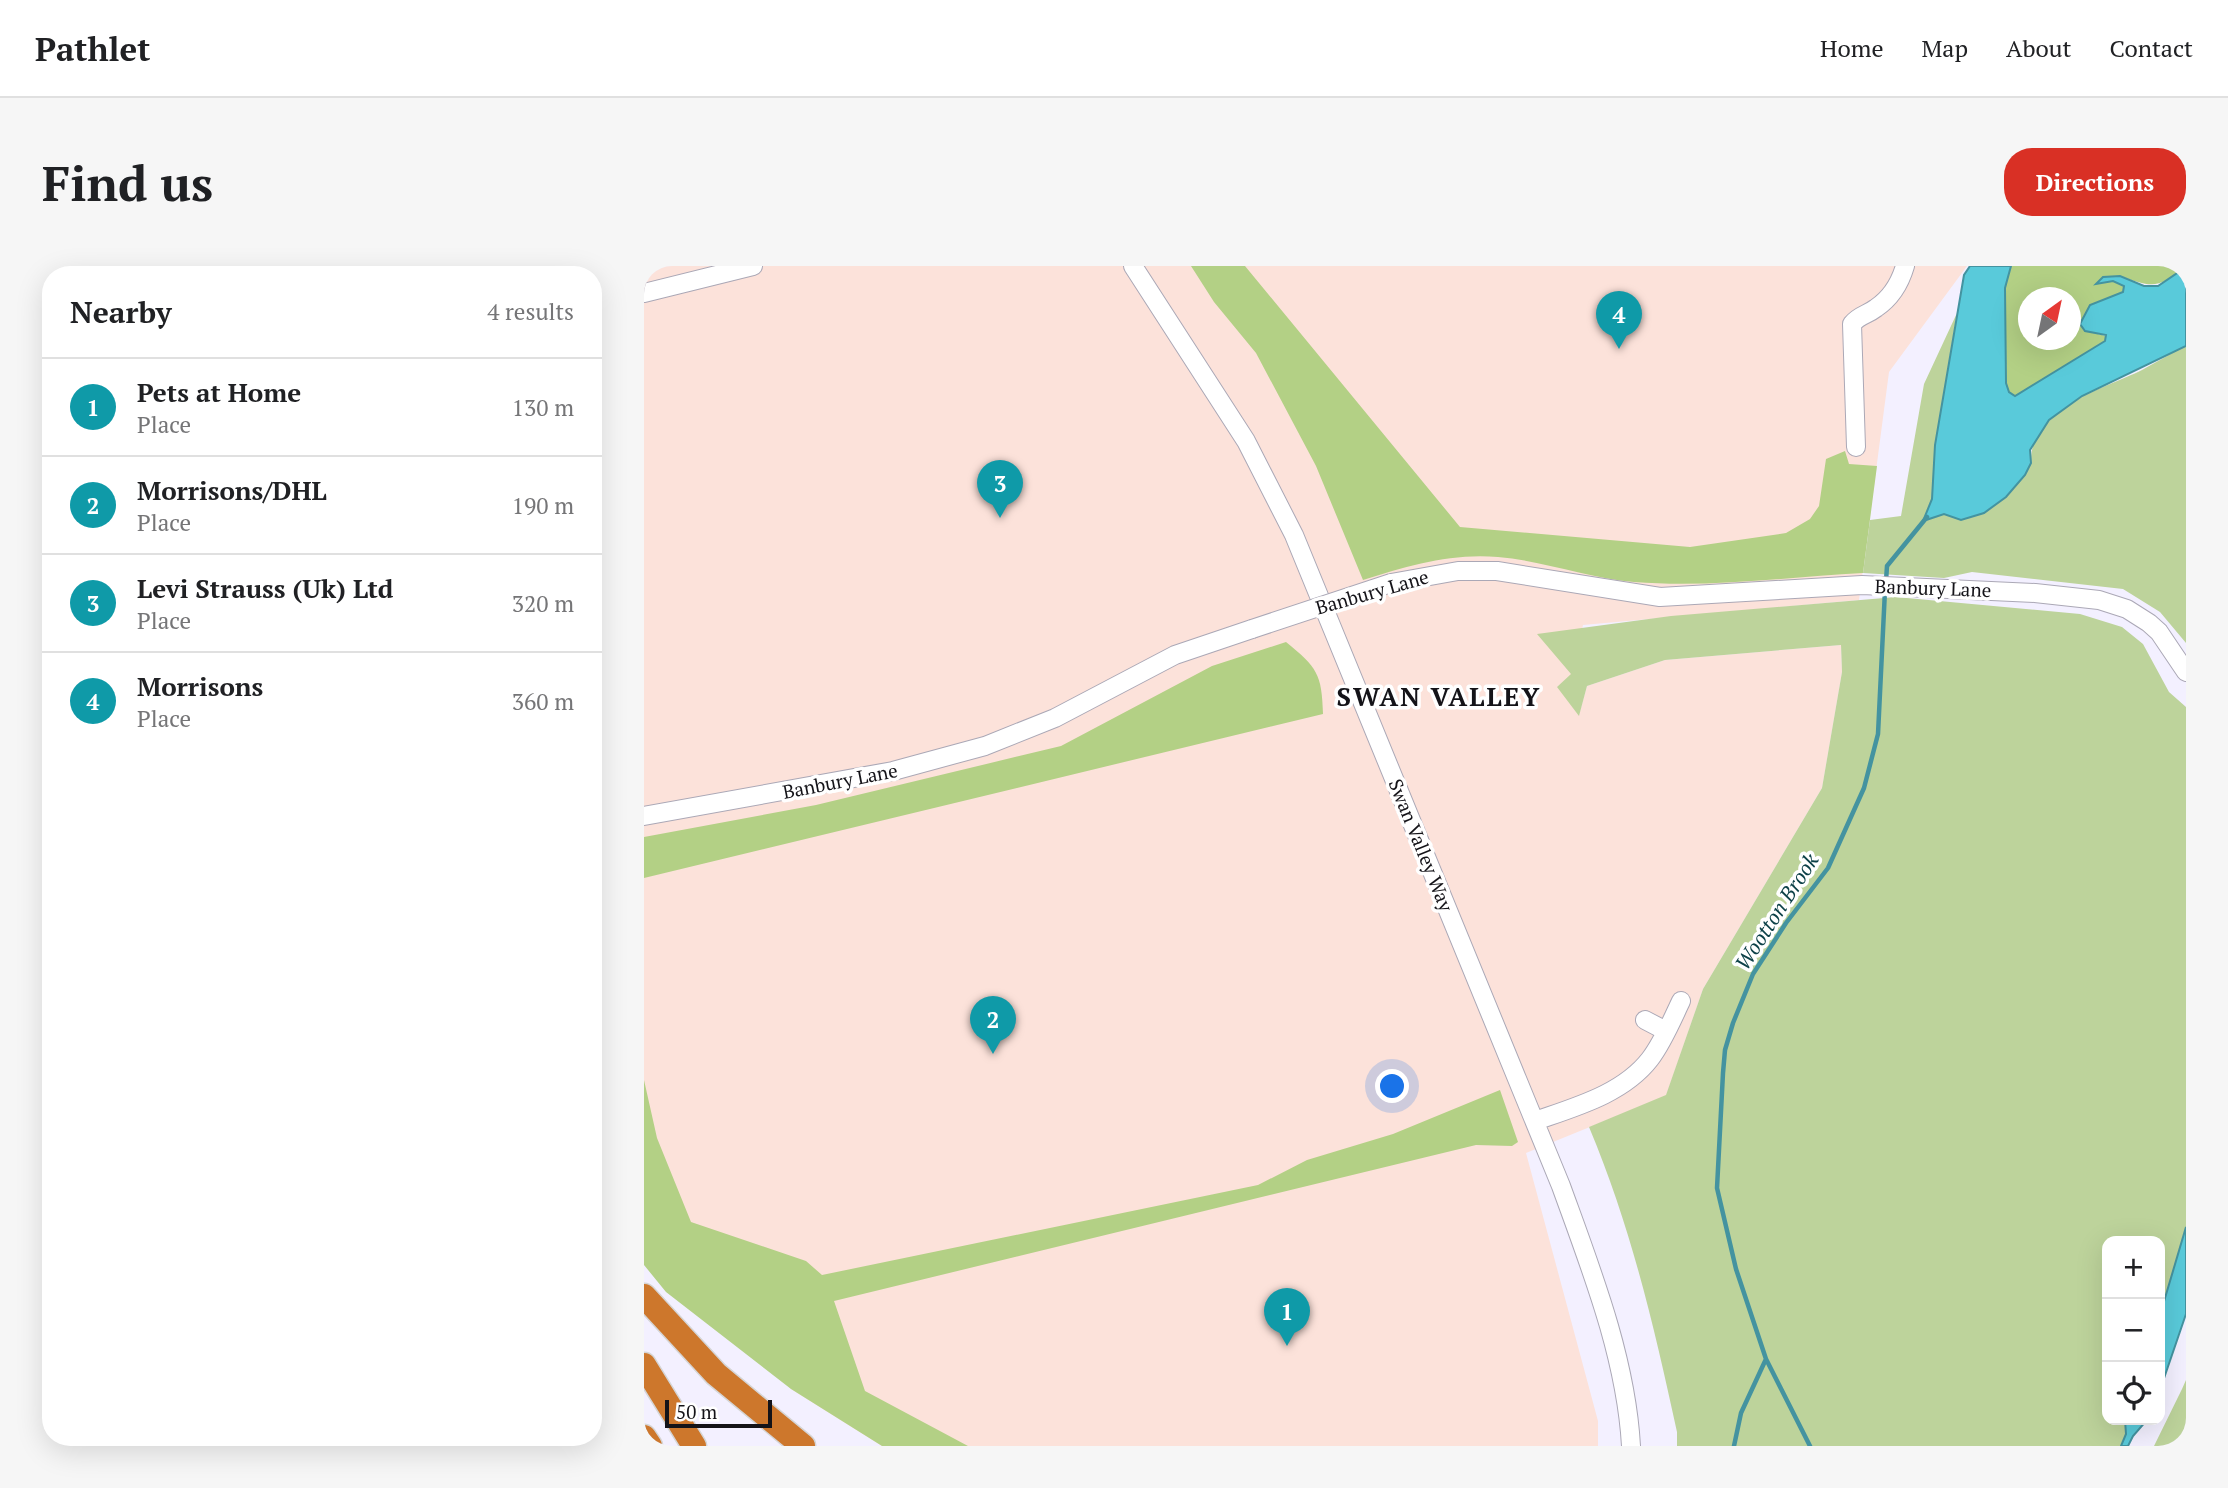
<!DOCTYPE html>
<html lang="en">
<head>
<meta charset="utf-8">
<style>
  :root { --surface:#fff; --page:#f6f6f6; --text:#202124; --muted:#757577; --line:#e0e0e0; --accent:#d93025 }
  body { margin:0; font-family:"PT Serif",serif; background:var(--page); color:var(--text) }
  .controls { position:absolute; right:21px; bottom:21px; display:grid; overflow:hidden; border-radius:14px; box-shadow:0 7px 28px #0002 }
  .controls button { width:63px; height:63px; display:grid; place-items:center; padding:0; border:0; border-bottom:2px solid var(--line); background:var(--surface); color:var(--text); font:35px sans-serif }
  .compass { position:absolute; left:1374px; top:21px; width:63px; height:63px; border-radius:50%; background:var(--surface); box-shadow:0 7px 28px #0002; rotate:33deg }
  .scale { position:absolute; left:21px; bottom:18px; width:107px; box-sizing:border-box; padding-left:7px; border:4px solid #141318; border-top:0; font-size:19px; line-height:24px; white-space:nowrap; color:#141318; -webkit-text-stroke:5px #fff; paint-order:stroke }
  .you { position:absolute; left:749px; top:821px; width:24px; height:24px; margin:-18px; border:5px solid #fff; border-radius:50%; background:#1a73e8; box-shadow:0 0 0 10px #1a73e833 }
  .badge { display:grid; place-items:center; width:46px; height:46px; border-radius:50%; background:var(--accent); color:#fff; font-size:23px; font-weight:700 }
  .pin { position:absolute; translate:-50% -58px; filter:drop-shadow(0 2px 4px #0008) }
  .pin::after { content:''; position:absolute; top:37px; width:24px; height:21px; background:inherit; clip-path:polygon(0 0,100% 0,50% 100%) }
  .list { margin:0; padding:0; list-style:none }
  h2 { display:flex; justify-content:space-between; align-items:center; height:91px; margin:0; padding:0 28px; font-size:30px }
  h2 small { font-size:23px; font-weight:400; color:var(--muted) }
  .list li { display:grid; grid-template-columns:46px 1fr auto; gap:21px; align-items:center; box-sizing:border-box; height:98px; padding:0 28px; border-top:2px solid var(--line) }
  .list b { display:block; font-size:26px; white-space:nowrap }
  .list p { margin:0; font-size:23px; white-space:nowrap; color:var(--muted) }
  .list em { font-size:23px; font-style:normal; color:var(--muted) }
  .icon { flex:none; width:38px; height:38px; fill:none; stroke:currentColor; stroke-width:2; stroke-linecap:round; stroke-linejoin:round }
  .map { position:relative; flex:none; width:1542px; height:1180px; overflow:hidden; border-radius:28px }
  header { display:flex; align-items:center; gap:42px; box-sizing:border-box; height:98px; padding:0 35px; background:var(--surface); border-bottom:2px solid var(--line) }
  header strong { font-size:33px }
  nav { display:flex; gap:38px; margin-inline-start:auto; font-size:24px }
  .intro { display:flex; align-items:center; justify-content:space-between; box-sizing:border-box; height:168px; padding:0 42px }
  h1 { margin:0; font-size:49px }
  .button { padding:18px 32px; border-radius:28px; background:var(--accent); color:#fff; font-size:24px; font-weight:700 }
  main { display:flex; gap:42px; padding:0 42px }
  aside { flex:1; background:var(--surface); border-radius:28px; box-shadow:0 7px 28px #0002 }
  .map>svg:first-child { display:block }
  .industrial { fill:#fce2da }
  .green { fill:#bdd39b }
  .forest { fill:#b3d085; fill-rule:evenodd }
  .water { fill:#59cada; stroke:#4493a0; stroke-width:2 }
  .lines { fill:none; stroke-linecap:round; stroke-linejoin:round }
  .stream { stroke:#4493a0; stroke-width:4.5 }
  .minor-casing { stroke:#aba8b6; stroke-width:20 }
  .highway-casing { stroke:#d5d5d5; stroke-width:27 }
  .minor { stroke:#fff; stroke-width:18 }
  .highway { stroke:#cd772c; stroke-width:24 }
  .minor-bridge-casing { stroke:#aba8b6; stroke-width:20; stroke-linecap:butt }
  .minor-bridge { stroke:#fff; stroke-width:18 }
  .labels { text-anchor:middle; stroke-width:7; stroke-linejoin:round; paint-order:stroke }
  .street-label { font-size:19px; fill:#141318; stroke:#fff }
  .water-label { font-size:21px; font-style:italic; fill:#0e4249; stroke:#fff }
  .district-label { font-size:26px; font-weight:bold; letter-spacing:2px; fill:#141318; stroke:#fff }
</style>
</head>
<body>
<header>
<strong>Pathlet</strong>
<nav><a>Home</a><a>Map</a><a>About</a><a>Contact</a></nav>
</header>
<div class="intro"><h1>Find us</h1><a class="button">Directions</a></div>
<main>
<aside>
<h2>Nearby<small>4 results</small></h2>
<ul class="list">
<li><span class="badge" style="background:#0f9aa8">1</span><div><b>Pets at Home</b><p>Place</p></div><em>130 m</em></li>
<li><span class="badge" style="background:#0f9aa8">2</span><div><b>Morrisons/DHL</b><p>Place</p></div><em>190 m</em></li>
<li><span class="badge" style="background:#0f9aa8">3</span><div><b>Levi Strauss (Uk) Ltd</b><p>Place</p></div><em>320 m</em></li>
<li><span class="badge" style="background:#0f9aa8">4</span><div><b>Morrisons</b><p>Place</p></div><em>360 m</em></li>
</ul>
</aside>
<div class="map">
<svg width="1542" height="1180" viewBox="0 0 1542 1180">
  <rect width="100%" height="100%" fill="#f3f0ff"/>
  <path class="industrial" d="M 0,0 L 1323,0 L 1245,106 L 1215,334 L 939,359 L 928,408 L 935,449 L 943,420 L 1021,394 L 1197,379 L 1198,406 L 1178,522 L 1059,723 L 1022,830 L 882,887 L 954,1155 L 954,1180 L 238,1180 L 147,1123 L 0,908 Z"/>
  <path class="green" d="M 1313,47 L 1291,179 L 1288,233 L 1280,255 L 1301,248 L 1317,254 L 1340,247 L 1387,197 C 1385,141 1458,124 1498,104 C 1513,96 1527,87 1542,80 L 1542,377 L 1516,346 L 1479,323 L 1328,306 L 1300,312 L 1219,307 L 1226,254 L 1257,250 L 1280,118 Z
    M 1252,331 L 1436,348 L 1478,361 L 1499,378 L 1525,426 L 1542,441 L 1542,961 L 1516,1049 L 1516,975 L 1463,975 L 1463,1154 L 1481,1154 L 1482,1168 L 1477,1180 L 1033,1180 L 1033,1166 C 1010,1060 987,961 945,861 L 1022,829 L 1059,723 L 1178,522 L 1198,406 L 1197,379 L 1021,394 L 943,420 L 935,450 L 913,421 L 927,408 L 893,368 L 1027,350 Z
    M 1542,1114 L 1542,1180 L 1510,1180 L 1538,1123 Z"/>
  <path class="forest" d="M 547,0 L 601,0 L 816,261 L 1046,281 L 1142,267 L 1166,253 L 1175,240 L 1182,193 L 1201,185 L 1205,198 L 1233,200 L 1219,307 C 1143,311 1067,322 990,316 C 944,312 900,295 854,291 C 806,287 764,300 719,314 L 672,200 L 612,87 L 570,36 Z
    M 1367,0 L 1542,0 C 1514,23 1509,22 1476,10 L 1469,15 L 1480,20 L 1479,26 L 1446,39 L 1441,65 L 1462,70 L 1461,75 L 1371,131 L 1365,126 L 1362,117 L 1361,22 ZM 1384,32 L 1426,32 L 1426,74 L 1384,74 Z
    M 642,376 C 673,401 678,408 679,448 L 0,612 L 0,571 L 172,539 L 417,480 L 568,400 Z
    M 0,814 L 13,872 L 47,956 L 162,995 L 178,1009 L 614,919 L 663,894 L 749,868 L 856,824 L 874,876 L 868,880 L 832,879 L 190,1035 L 221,1125 L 324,1180 L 238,1180 L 147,1123 L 22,1026 L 0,999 Z"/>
  <path class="water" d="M 1326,0 L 1367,0 L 1361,22 L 1362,117 L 1365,126 L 1371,130 L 1461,75 L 1462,69 L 1441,65 L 1436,58 L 1446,39 L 1479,26 L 1480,20 L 1469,15 L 1452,18 L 1459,11 L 1476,10 L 1500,20 L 1514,20 L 1542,1 L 1542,80 L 1438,130 L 1405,154 L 1386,184 L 1387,197 L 1381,209 L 1362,231 L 1340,247 L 1317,254 L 1300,248 L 1279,255 L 1288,233 L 1291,179 L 1320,9 Z
    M 1542,961 L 1542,1048 L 1516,1124 L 1516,1049 Z
    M 1481,1154 L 1503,1154 L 1489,1170 L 1484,1180 L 1477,1180 L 1482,1168 Z"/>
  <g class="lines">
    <path class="stream" d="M 1242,315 L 1243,300 L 1283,251
      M 1090,1180 L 1097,1147 L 1122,1093
      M 1166,1180 L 1122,1093 L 1092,1003 L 1073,922 L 1079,807 L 1081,784 L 1089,757 L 1109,708 L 1142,657 L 1184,602 L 1220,522 L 1234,468 L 1241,324"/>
    <defs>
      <path id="minor" d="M 489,0 L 602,175 L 650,269 L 917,920 C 947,1003 982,1091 987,1180
        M 0,27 L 109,0
        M 1212,181 L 1208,58 C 1215,49 1223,49 1232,42 C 1247,32 1256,17 1261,0
        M 747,317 L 814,305 L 853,305 L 1016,331 L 1218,319 L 1391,327 L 1455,334 L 1483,343 L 1505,357 L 1515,366 L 1542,406
        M 0,550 L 249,505 L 341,480 L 411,452 L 531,389 L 608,363
        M 1001,754 L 1022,765
        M 891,855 C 931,841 979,828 1006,793 C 1019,776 1028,754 1037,735"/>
      <path id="highway" d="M 0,1030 L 72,1108 L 159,1180
        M 0,1099 L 50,1180
        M 0,1171 L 6,1180"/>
    </defs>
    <use href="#minor" class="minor-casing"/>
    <use href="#highway" class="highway-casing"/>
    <use href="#minor" class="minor"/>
    <use href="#highway" class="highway"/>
    <defs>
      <path id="minor-bridge" d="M 608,363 L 747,317"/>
    </defs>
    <use href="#minor-bridge" class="minor-bridge-casing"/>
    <use href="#minor-bridge" class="minor-bridge"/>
  </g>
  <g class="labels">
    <g class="street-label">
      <text transform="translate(1289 322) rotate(2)" y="7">Banbury Lane</text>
      <text transform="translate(728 326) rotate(-16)" y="7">Banbury Lane</text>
      <text transform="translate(196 515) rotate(-11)" y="7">Banbury Lane</text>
      <text transform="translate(777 579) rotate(68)" y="7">Swan Valley Way</text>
    </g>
    <g class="water-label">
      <text transform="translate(1133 646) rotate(-57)" y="7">Wootton Brook</text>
    </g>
    <g class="district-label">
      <text x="795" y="440">SWAN VALLEY</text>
    </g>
  </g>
</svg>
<div class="controls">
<button>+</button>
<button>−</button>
<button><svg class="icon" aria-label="locate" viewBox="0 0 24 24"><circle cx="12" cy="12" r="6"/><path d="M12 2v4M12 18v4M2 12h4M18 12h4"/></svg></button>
</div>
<svg class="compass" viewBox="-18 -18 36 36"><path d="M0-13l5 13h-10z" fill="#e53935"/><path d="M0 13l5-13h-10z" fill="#757577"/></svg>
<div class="scale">50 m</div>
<div class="you"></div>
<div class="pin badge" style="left:643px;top:1080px;background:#0f9aa8">1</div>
<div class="pin badge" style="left:349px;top:788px;background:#0f9aa8">2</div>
<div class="pin badge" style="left:356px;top:252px;background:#0f9aa8">3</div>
<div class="pin badge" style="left:975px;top:83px;background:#0f9aa8">4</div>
</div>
</main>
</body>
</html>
